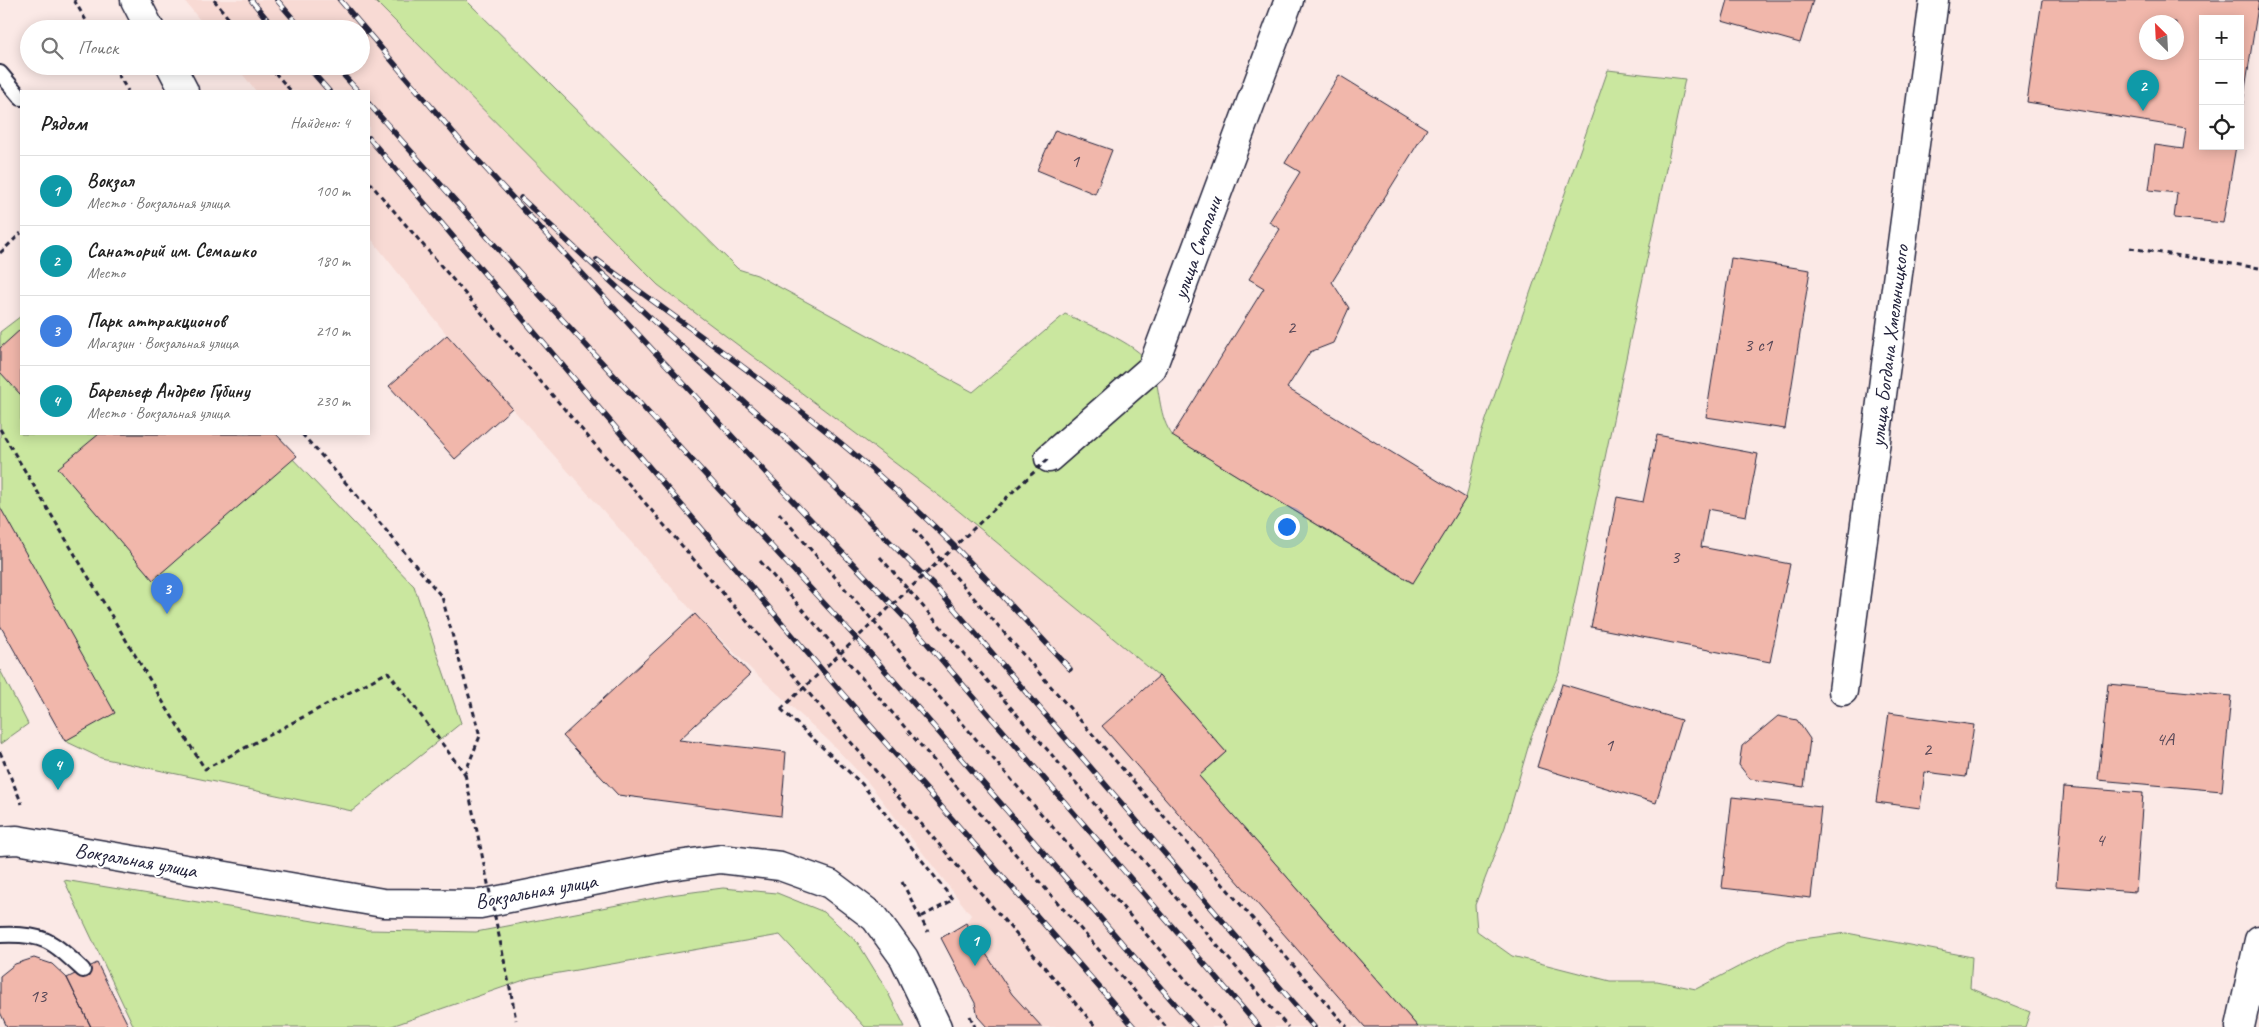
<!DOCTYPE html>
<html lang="ru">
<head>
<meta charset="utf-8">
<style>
  :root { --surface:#fff; --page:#f6f6f6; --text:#222; --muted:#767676; --line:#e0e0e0; --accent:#0f766e }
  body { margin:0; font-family:Caveat,sans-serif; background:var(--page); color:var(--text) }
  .controls { position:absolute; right:15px; top:15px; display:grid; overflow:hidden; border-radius:0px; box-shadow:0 2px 12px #0003 }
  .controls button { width:45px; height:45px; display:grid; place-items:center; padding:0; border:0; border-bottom:1px solid var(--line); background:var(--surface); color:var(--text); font:25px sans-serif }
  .compass { position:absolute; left:2139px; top:15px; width:45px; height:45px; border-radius:50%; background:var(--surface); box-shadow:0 2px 12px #0003; rotate:336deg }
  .you { position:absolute; left:1286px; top:526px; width:18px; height:18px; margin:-12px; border:4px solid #fff; border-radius:50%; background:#1a73e8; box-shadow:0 0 0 8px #1a73e833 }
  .badge { display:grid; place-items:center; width:32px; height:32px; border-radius:50%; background:var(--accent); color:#fff; font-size:16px; font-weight:700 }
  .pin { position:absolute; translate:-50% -41px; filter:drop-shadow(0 1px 2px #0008) }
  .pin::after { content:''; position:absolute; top:26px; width:18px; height:15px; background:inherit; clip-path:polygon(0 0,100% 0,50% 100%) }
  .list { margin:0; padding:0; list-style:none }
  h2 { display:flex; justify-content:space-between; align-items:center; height:65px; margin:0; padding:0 20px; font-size:21px }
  h2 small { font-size:16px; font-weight:400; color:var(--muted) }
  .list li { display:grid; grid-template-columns:32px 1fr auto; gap:15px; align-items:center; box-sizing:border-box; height:70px; padding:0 20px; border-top:1px solid var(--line) }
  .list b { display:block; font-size:19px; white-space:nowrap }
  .list p { margin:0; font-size:16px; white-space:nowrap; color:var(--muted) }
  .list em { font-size:16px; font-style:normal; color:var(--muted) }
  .icon { flex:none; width:28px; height:28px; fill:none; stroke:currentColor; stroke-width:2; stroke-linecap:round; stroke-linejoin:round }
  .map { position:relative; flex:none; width:2259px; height:1027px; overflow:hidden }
  .search { position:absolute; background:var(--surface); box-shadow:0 2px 12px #0003; left:20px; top:20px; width:350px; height:55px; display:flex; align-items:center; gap:12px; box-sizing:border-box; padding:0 18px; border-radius:28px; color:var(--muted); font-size:19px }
  .panel { position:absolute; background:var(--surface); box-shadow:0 2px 12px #0003; left:20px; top:90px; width:350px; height:345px; border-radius:0px }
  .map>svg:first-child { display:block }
  .built { fill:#f8dad4 }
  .green { fill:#cae79f; stroke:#76846d }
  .building { fill:#f1b7ab; stroke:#22223b; fill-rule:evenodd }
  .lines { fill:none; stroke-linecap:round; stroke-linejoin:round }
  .lane-casing { stroke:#22223b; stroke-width:18 }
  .street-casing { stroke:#22223b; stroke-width:31 }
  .secondary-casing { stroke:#22223b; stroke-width:31 }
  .path { stroke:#22223b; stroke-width:3; stroke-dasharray:5 4; stroke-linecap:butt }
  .lane { stroke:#fff; stroke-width:14 }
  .street { stroke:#fff; stroke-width:28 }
  .secondary { stroke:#fff; stroke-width:28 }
  .rail-casing { stroke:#22223b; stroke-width:5.5 }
  .rail { stroke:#fff; stroke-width:4; stroke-dasharray:11; stroke-linecap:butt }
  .path-bridge { stroke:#22223b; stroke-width:3; stroke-dasharray:5 4; stroke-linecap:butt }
  .labels { text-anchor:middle; stroke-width:4; stroke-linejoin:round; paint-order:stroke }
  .number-label { font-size:19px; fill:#564757 }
  .street-label { font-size:21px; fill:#22223b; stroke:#fff }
</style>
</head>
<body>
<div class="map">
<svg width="2259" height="1027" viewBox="0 0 2259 1027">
  <rect width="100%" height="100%" fill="#fbe9e6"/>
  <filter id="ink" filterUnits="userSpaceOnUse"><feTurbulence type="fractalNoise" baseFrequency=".02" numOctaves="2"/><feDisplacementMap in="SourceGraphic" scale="10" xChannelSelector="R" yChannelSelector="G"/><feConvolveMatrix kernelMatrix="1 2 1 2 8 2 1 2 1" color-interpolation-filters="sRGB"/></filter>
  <g filter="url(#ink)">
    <path class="built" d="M 184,0 L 374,0 L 658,285 L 955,508 L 1159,676 L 1102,726 L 1365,1027 L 1042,1027 L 1012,994 L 966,923 L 971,915 L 867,781 L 829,741 L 754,672 L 695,614 L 447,335 L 369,236 L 369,91 L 256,91 L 236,66 L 361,66 L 361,29 L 207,29 Z"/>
    <path class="green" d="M 374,0 L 466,0 L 738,269 L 757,275 L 973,392 L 1065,314 C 1088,325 1144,345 1153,370 C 1161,392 1158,417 1173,436 L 1412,583 L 1466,498 L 1481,434 L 1608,70 L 1685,79 L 1560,671 L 1531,737 L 1505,827 L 1475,905 L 1477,931 L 1512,956 L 1610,981 L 1657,981 L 1696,989 L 1788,941 L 1847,933 L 1972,957 L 1970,988 L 2030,1012 L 2025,1027 C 2012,1027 1997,1027 1984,1027 C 1959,1024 1939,1021 1913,1027 L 1418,1027 L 1199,776 L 1226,752 L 1159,676 L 955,508 L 658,285 Z
      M 21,316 L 21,434 L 269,434 L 414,586 L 461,723 L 352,811 L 101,758 L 65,741 L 0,622 L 0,332 Z
      M 0,670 L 28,724 L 0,744 Z
      M 64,880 L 368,930 L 476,932 L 670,895 L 723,888 L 777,893 L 824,912 L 858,943 L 885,987 L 905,1027 L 865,1027 L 780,935 L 530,978 L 389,1027 L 134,1027 Z"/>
    <path class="building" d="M 1728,0 L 1813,0 L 1800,43 L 1722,21 Z
      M 2042,0 L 2259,0 L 2240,121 L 2240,19 L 2203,19 L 2203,146 L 2236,146 L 2223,223 L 2174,218 L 2177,193 L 2149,190 L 2155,145 L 2183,149 L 2186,128 L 2027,102 ZM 2146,22 L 2176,22 L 2176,52 L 2146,52 Z
      M 1339,75 L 1427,129 L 1332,282 L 1349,308 L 1333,343 L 1310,352 L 1287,388 L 1466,498 L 1413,583 L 1172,436 L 1264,288 L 1249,279 L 1280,229 L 1269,222 L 1300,172 L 1285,163 Z
      M 1055,130 L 1112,150 L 1095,194 L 1037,170 Z
      M 1731,258 L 1810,270 L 1785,429 L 1706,417 Z
      M 21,329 L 21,395 L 0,372 L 0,348 Z
      M 447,335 L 512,408 L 455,459 L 389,386 Z
      M 99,434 L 276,434 L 297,456 L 153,580 L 58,468 Z
      M 1657,435 L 1758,454 L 1746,516 L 1708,509 L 1701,547 L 1790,564 L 1770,662 L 1591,627 L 1617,497 L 1643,502 Z
      M 0,507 L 115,713 L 65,741 L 0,625 Z
      M 695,614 L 750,674 L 679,740 L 786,752 L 781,816 L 618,795 L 563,736 Z
      M 1159,676 L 1226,752 L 1199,776 L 1418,1027 L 1365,1027 L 1102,726 Z
      M 1562,684 L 1681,720 L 1656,803 L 1537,767 Z
      M 2108,684 L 2231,696 L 2222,791 L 2098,780 Z
      M 1889,713 L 1974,725 L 1966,777 L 1925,772 L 1920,808 L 1876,802 Z
      M 1778,716 L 1797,720 L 1810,739 L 1804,787 L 1750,779 L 1739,765 L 1742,746 Z
      M 2064,787 L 2143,793 L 2136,892 L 2056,886 Z
      M 1732,797 L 1821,807 L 1811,898 L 1722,888 Z
      M 966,923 L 1012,994 L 1042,1027 L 987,1027 L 978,1017 L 975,1003 L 941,938 Z
      M 34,958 L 52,964 L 67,978 L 91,1027 L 7,1027 L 0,1012 L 0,976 L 15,964 Z
      M 97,963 L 129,1027 L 91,1027 L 67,978 Z"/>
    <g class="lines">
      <defs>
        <path id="lane" d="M 0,73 L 21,98
          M 0,935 C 44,933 52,941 83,970"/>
        <path id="street" d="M 135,0 L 150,29
          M 171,66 L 184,91
          M 1049,458 L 1152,368 L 1289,0
          M 1843,691 L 1934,0
          M 2240,1027 L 2259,940"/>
        <path id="secondary" d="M 0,841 L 17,840 L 383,903 L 480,904 L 663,867 L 721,859 L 780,866 L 830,884 L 875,918 L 904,958 L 937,1027"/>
      </defs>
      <use href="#lane" class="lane-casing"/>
      <use href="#street" class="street-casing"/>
      <use href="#secondary" class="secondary-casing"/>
      <path class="path" d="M 74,0 L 91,29
        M 214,0 L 237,29
        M 113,66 L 128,91
        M 269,66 L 291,91
        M 369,182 L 1096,1027
        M 2130,248 L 2259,268
        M 0,253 L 21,233
        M 0,429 L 166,707 L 205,769 L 388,672 L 465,774
        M 302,434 L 354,492 L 442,597 L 480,736 L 465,773
        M 779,513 L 1227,1027
        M 914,529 L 1347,1027
        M 880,557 L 1288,1027
        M 760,561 L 1166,1027
        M 781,709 L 862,784 L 953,900 L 921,917
        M 0,752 L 22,804
        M 902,882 L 928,932
        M 511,993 L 516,1020
        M 970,1016 L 975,1027"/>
      <use href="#lane" class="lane"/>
      <use href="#street" class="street"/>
      <use href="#secondary" class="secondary"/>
      <defs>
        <path id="rail" d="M 251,0 L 275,29
          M 277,0 L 302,29
          M 340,0 L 464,145 L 766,473 L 907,620 L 1259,1027
          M 307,66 L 329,91
          M 335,66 L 358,91
          M 369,104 L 525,279 L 869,652 L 1195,1027
          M 369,138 L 834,684 L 1134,1027
          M 521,198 L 661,328 L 794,446 L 938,590 L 1314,1027
          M 597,260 C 697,334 801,405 893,488 C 956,544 1013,607 1070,669"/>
      </defs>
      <use href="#rail" class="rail-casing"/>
      <use href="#rail" class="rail"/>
      <path class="path-bridge" d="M 781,709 L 1049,458
        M 465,774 L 511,993"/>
    </g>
  </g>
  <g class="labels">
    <g class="number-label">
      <text x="1075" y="167">1</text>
      <text x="1291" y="333">2</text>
      <text x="1758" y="351">3 с1</text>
      <text x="1675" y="563">3</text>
      <text x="2165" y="745">4А</text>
      <text x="1609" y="751">1</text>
      <text x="1927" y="755">2</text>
      <text x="2100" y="846">4</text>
      <text x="38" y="1002">13</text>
    </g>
    <g class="street-label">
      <text transform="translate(1197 248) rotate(-70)" y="7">улица Стопани</text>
      <text transform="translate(1889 346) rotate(-83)" y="7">улица Богдана Хмельницкого</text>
      <text transform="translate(136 860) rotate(10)" y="7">Вокзальная улица</text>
      <text transform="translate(536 891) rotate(-10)" y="7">Вокзальная улица</text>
    </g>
  </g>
</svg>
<div class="controls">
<button>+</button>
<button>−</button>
<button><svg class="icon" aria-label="locate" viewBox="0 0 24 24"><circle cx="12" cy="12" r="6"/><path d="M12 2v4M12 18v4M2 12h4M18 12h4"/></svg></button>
</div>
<svg class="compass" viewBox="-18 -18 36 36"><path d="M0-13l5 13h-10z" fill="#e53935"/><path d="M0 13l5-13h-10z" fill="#767676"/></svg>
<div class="you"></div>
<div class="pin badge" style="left:975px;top:966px;background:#0f9aa8">1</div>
<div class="pin badge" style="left:2143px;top:111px;background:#0f9aa8">2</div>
<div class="pin badge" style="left:167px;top:614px;background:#3f7fe0">3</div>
<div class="pin badge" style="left:58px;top:790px;background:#0f9aa8">4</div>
<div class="search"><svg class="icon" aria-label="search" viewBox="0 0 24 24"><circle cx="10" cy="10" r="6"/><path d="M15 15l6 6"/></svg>Поиск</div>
<section class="panel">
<h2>Рядом<small>Найдено: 4</small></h2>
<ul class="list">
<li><span class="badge" style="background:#0f9aa8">1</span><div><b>Вокзал</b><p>Место · Вокзальная улица</p></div><em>100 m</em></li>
<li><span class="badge" style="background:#0f9aa8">2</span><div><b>Санаторий им. Семашко</b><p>Место</p></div><em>180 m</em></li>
<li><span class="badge" style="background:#3f7fe0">3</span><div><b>Парк аттракционов</b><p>Магазин · Вокзальная улица</p></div><em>210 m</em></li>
<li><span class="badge" style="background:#0f9aa8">4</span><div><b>Барельеф Андрею Губину</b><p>Место · Вокзальная улица</p></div><em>230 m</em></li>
</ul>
</section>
</div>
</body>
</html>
